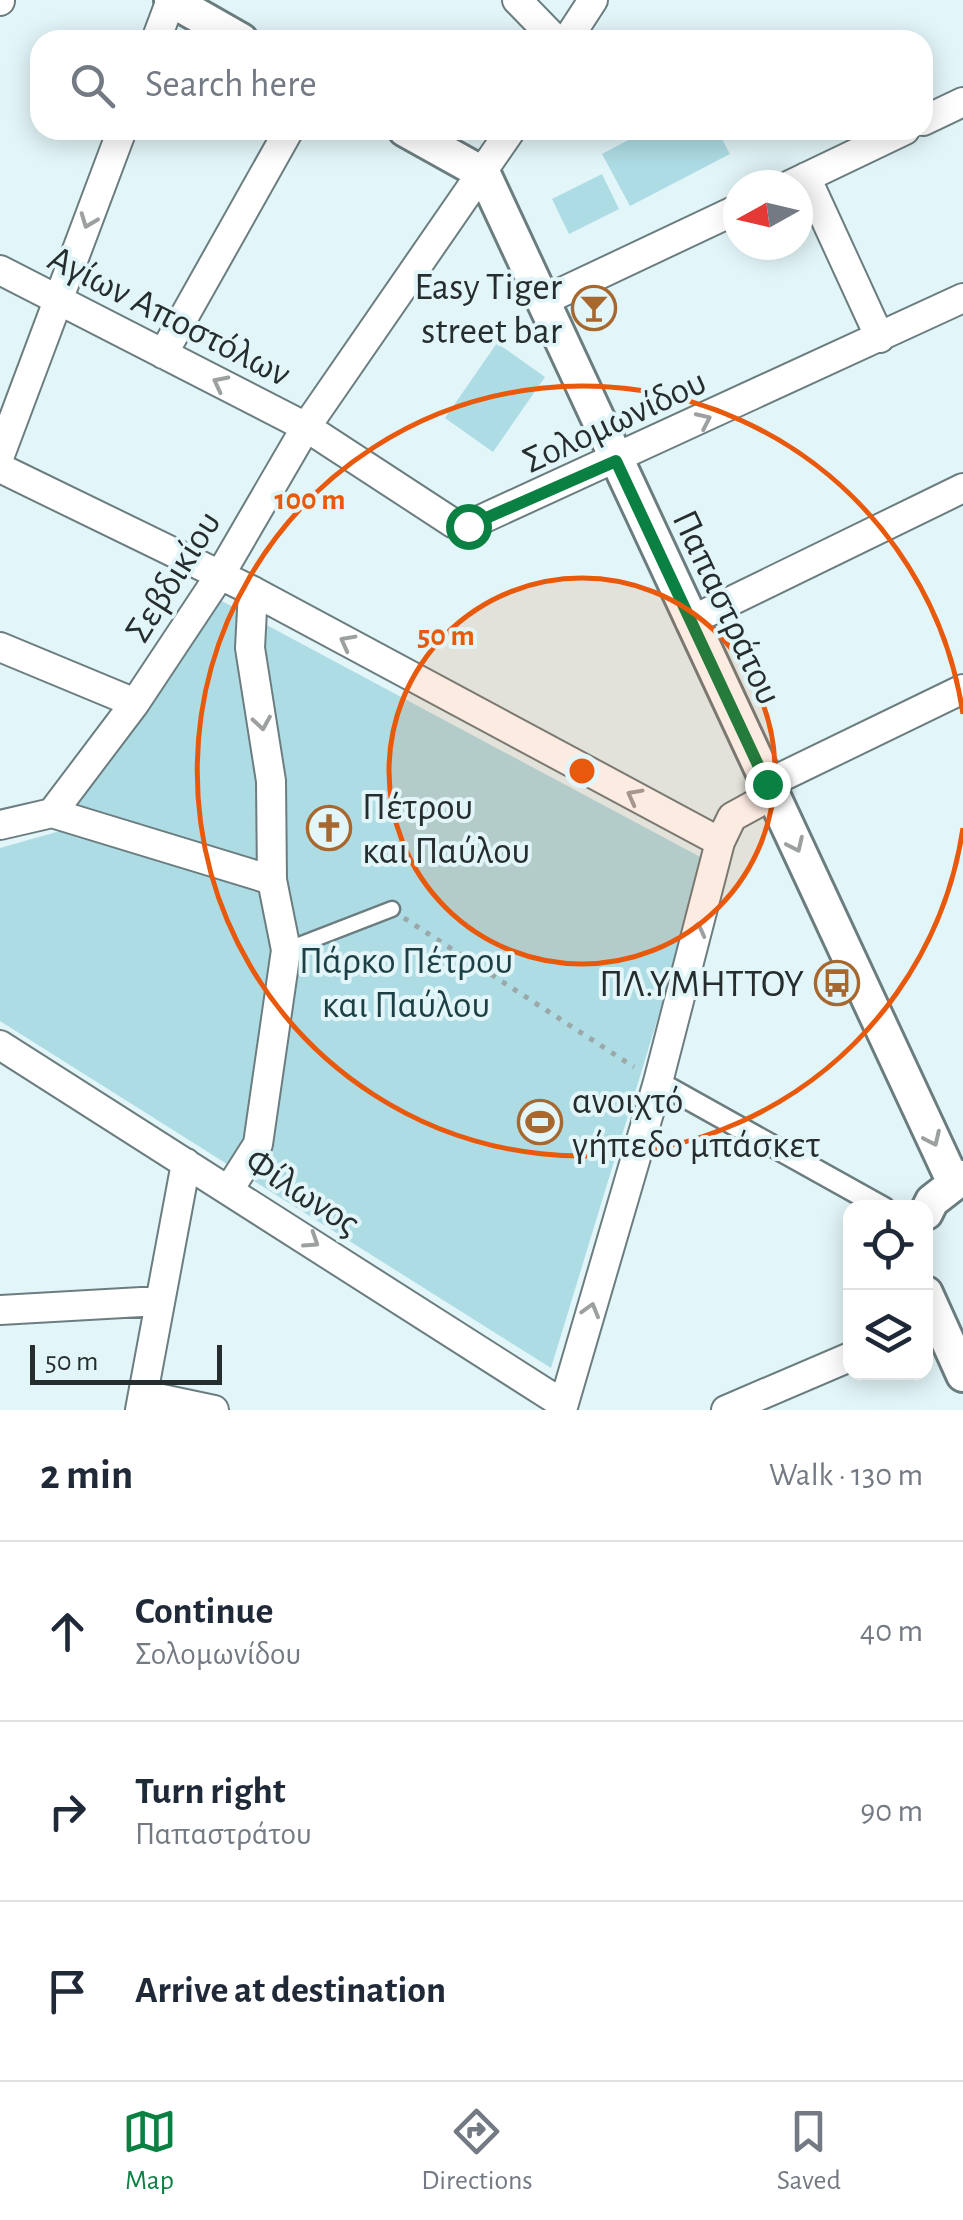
<!DOCTYPE html>
<html lang="en">
<head>
<meta charset="utf-8">
<style>
  :root { --surface:#fff; --page:#f6f6f7; --text:#1f2937; --muted:#747a83; --line:#e0e1e3; --accent:#0b8043 }
  body { margin:0; font-family:"Alegreya Sans",sans-serif; background:var(--page); color:var(--text) }
  .controls { position:absolute; right:30px; bottom:30px; display:grid; overflow:hidden; border-radius:20px; box-shadow:0 5px 25px #0003 }
  .controls button { width:90px; height:90px; display:grid; place-items:center; padding:0; border:0; border-bottom:2px solid var(--line); background:var(--surface); color:var(--text); font:50px sans-serif }
  .compass { position:absolute; left:723px; top:170px; width:90px; height:90px; border-radius:50%; background:var(--surface); box-shadow:0 5px 25px #0003; rotate:262deg }
  .scale { position:absolute; left:30px; bottom:25px; width:192px; box-sizing:border-box; padding-left:10px; border:5px solid #262d2e; border-top:0; font-size:28px; line-height:35px; white-space:nowrap; color:#262d2e; -webkit-text-stroke:8px #e2f5f8; paint-order:stroke }
  .stop { position:absolute; width:30px; height:30px; margin:-22px; border:8px solid #0b8043; border-radius:50%; background:#fff }
  .stop.end { background:#0b8043; border-color:#fff; box-shadow:0 2px 10px #0008 }
  .list { margin:0; padding:0; list-style:none }
  h2 { display:flex; justify-content:space-between; align-items:center; height:130px; margin:0; padding:0 40px; font-size:42px }
  h2 small { font-size:32px; font-weight:400; color:var(--muted) }
  .list li { display:grid; grid-template-columns:65px 1fr auto; gap:30px; align-items:center; box-sizing:border-box; height:180px; padding:0 40px; border-top:2px solid var(--line) }
  .list b { display:block; font-size:38px; white-space:nowrap }
  .list p { margin:0; font-size:32px; white-space:nowrap; color:var(--muted) }
  .list em { font-size:32px; font-style:normal; color:var(--muted) }
  .icon { flex:none; width:55px; height:55px; fill:none; stroke:currentColor; stroke-width:2; stroke-linecap:round; stroke-linejoin:round }
  .map { position:relative; flex:none; width:963px; height:1410px; overflow:hidden }
  .search { position:absolute; background:var(--surface); box-shadow:0 5px 25px #0003; left:30px; right:30px; top:30px; height:110px; display:flex; align-items:center; gap:25px; box-sizing:border-box; padding:0 35px; border-radius:30px; color:var(--muted); font-size:38px }
  .sheet { height:670px; background:var(--surface) }
  nav { display:flex; justify-content:space-around; align-items:center; box-sizing:border-box; height:140px; border-top:2px solid var(--line); background:var(--surface); font-size:28px; color:var(--muted) }
  nav a { display:grid; justify-items:center; gap:5px }
  nav .on { color:var(--accent) }
  .map>svg:first-child { display:block }
  .green { fill:#aedce4 }
  .lines { fill:none; stroke-linecap:round; stroke-linejoin:round }
  .service-casing { stroke:#6c7d80; stroke-width:19 }
  .pedestrian-casing { stroke:#6c7d80; stroke-width:25 }
  .minor-casing { stroke:#6c7d80; stroke-width:32 }
  .tertiary-casing { stroke:#6c7d80; stroke-width:38 }
  .path { stroke:#9aa8aa; stroke-width:5; stroke-dasharray:5 8; stroke-linecap:butt }
  .service { stroke:#fff; stroke-width:14 }
  .pedestrian { stroke:#fff; stroke-width:20 }
  .minor { stroke:#fff; stroke-width:28 }
  .tertiary { stroke:#fff; stroke-width:32 }
  .oneway { stroke:#9da0a1 }
  .route { stroke:#0b8043; stroke-width:12 }
  .ring { fill:none; stroke:#e8590c; stroke-width:5 }
  .labels { text-anchor:middle; stroke-width:8; stroke-linejoin:round; paint-order:stroke }
  .poi-label { font-size:38px; fill:#262d2e; stroke:#e2f5f8; text-anchor:end }
  .street-label { font-size:38px; fill:#262d2e; stroke:#e2f5f8 }
  .park-label { font-size:38px; fill:#1c3f45; stroke:#e2f5f8 }
  .centre { fill:#e8590c; stroke:#e2f5f8; stroke-width:5 }
  .ring-label { font-size:30px; text-anchor:middle; font-weight:bold; fill:#e8590c; stroke:#e2f5f8; stroke-width:8; stroke-linejoin:round; paint-order:stroke }
</style>
</head>
<body>
<div class="map">
<svg width="963" height="1410" viewBox="0 0 963 1410">
  <rect width="100%" height="100%" fill="#e2f5f8"/>
  <path class="green" d="M 647,130 L 717,130 L 730,154 L 630,206 L 602,154 Z
    M 602,174 L 619,209 L 569,234 L 552,199 Z
    M 497,343 L 545,377 L 493,452 L 445,418 Z
    M 218,599 L 706,860 L 551,1368 L 0,1021 L 0,848 L 60,831 Z"/>
  <g class="lines">
    <defs>
      <path id="service" d="M 286,950 L 392,909"/>
      <path id="pedestrian" d="M 658,1082 L 884,1208"/>
      <path id="minor" d="M 517,0 L 556,40
        M 0,1 L 0,0
        M 156,40 L 171,0
        M 567,40 L 593,0
        M 923,121 L 963,102
        M 806,177 L 880,338
        M 790,185 L 905,130
        M 0,270 L 306,427 L 453,523 L 467,526 L 963,298
        M 543,301 L 738,209
        M 163,354 L 289,130
        M 0,455 L 122,130
        M 0,468 L 253,591 L 720,842
        M 690,621 L 963,488
        M 0,647 L 135,703
        M 767,784 L 963,689
        M 52,813 L 272,880
        M 0,825 L 52,813 L 135,703 L 220,575 L 306,427 L 511,130
        M 0,1045 L 563,1404
        M 230,1188 L 258,1144 L 286,950 L 272,880 L 271,781 L 250,648 L 253,591
        M 0,1310 L 159,1301
        M 143,1395 L 214,1410
        M 140,1410 L 186,1163
        M 562,1410 L 658,1082 L 720,842 L 732,817 L 772,795
        M 726,1410 L 850,1357"/>
      <path id="tertiary" d="M 171,0 L 241,40
        M 405,130 L 484,174 L 953,1181
        M 926,1213 L 932,1201 L 963,1177
        M 926,1293 L 963,1375"/>
    </defs>
    <use href="#service" class="service-casing"/>
    <use href="#pedestrian" class="pedestrian-casing"/>
    <use href="#minor" class="minor-casing"/>
    <use href="#tertiary" class="tertiary-casing"/>
    <path class="path" d="M 404,918 L 634,1067"/>
    <use href="#service" class="service"/>
    <use href="#pedestrian" class="pedestrian"/>
    <use href="#minor" class="minor"/>
    <use href="#tertiary" class="tertiary"/>
  </g>
  <defs><path id="oneway-chevron" d="M-2-3.5L2.5 0L-2 3.5" fill="none" stroke-width="1.6" stroke-linecap="round" stroke-linejoin="round" transform="scale(2.5)"/></defs>
  <g class="oneway">
    <use href="#oneway-chevron" transform="translate(88 221) rotate(111)"/>
    <use href="#oneway-chevron" transform="translate(220 383) rotate(-153)"/>
    <use href="#oneway-chevron" transform="translate(704 420) rotate(-25)"/>
    <use href="#oneway-chevron" transform="translate(347 642) rotate(-152)"/>
    <use href="#oneway-chevron" transform="translate(262 723) rotate(81)"/>
    <use href="#oneway-chevron" transform="translate(634 796) rotate(-152)"/>
    <use href="#oneway-chevron" transform="translate(796 845) rotate(65)"/>
    <use href="#oneway-chevron" transform="translate(697 930) rotate(-76)"/>
    <use href="#oneway-chevron" transform="translate(933 1139) rotate(65)"/>
    <use href="#oneway-chevron" transform="translate(312 1241) rotate(33)"/>
    <use href="#oneway-chevron" transform="translate(591 1310) rotate(-74)"/>
  </g>
  <g class="lines">
    <path class="route" d="M 468,526 L 616,461 L 767,784"/>
  </g>
  <circle cx="582" cy="771" r="193" fill="#e8590c" fill-opacity=".12"/>
  <g class="ring">
    <circle cx="582" cy="771" r="193"/>
    <path d="M963 828A385 385 0 1 1 963 714"/>
  </g>
  <defs>
    <symbol id="bar-ring" viewBox="-11 -11 22 22"><circle r="9.5" fill="#e2f5f8" stroke="#a6682e" stroke-width="1.5"/><path d="M-6-5H6L.8 .8V4.5H3.5V6h-7V4.5H-.8V.8Z" fill="#a6682e"/></symbol>
    <symbol id="church-ring" viewBox="-11 -11 22 22"><circle r="9.5" fill="#e2f5f8" stroke="#a6682e" stroke-width="1.5"/><path d="M-1.2-6h2.4v3.5h3.3v2.4h-3.3V6h-2.4V-.1h-3.3v-2.4h3.3Z" fill="#a6682e"/></symbol>
    <symbol id="bus-ring" viewBox="-11 -11 22 22"><circle r="9.5" fill="#e2f5f8" stroke="#a6682e" stroke-width="1.5"/><path d="M-5-6H5V4H4V6H2V4H-2V6H-4V4H-5ZM-3.5-4V0h7V-4ZM-3.5 1.2v1.5H-2V1.2ZM2 1.2v1.5H3.5V1.2Z" fill="#a6682e"/></symbol>
    <symbol id="stadium-ring" viewBox="-11 -11 22 22"><circle r="9.5" fill="#e2f5f8" stroke="#a6682e" stroke-width="1.5"/><path d="M0-5a6.5 5 0 1 0 0 10a6.5 5 0 1 0 0-10ZM-3.5-1.8h7v3.6h-7Z" fill="#a6682e"/></symbol>
  </defs>
  <g fill-rule="evenodd">
    <use href="#bar-ring" x="569" y="283" width="50" height="50"/>
    <use href="#church-ring" x="304" y="803" width="50" height="50"/>
    <use href="#bus-ring" x="812" y="958" width="50" height="50"/>
    <use href="#stadium-ring" x="515" y="1097" width="50" height="50"/>
  </g>
  <g class="labels">
    <g class="poi-label">
      <text x="562" y="299">Easy Tiger<tspan x="562" dy="44">street bar</tspan></text>
      <text x="362" y="819" text-anchor="start">Πέτρου<tspan x="362" dy="44">και Παύλου</tspan></text>
      <text x="804" y="996">ΠΛ.ΥΜΗΤΤΟΥ</text>
      <text x="572" y="1113" text-anchor="start">ανοιχτό<tspan x="572" dy="44">γήπεδο μπάσκετ</tspan></text>
    </g>
    <g class="street-label">
      <text transform="translate(170 315) rotate(27)" y="13">Αγίων Αποστόλων</text>
      <text transform="translate(614 420) rotate(-25)" y="13">Σολομωνίδου</text>
      <text transform="translate(172 576) rotate(-58)" y="13">Σεβδικίου</text>
      <text transform="translate(728 607) rotate(65)" y="13">Παπαστράτου</text>
      <text transform="translate(303 1191) rotate(33)" y="13">Φίλωνος</text>
    </g>
    <g class="park-label">
      <text x="406" y="973">Πάρκο Πέτρου<tspan x="406" dy="44">και Παύλου</tspan></text>
    </g>
  </g>
  <circle cx="582" cy="771" r="15" class="centre"/>
  <g class="ring-label">
    <text x="310" y="509">100 m</text>
    <text x="446" y="645">50 m</text>
  </g>
</svg>
<div class="controls">
<button><svg class="icon" aria-label="locate" viewBox="0 0 24 24"><circle cx="12" cy="12" r="6"/><path d="M12 2v4M12 18v4M2 12h4M18 12h4"/></svg></button>
<button><svg class="icon" aria-label="layers" viewBox="0 0 24 24"><path d="M12 4l9 5-9 5-9-5zM3 14l9 5 9-5"/></svg></button>
</div>
<svg class="compass" viewBox="-18 -18 36 36"><path d="M0-13l5 13h-10z" fill="#e53935"/><path d="M0 13l5-13h-10z" fill="#747a83"/></svg>
<div class="scale">50 m</div>
<div class="stop" style="left:468px;top:526px"></div>
<div class="stop end" style="left:767px;top:784px"></div>
<div class="search"><svg class="icon" aria-label="search" viewBox="0 0 24 24"><circle cx="10" cy="10" r="6"/><path d="M15 15l6 6"/></svg>Search here</div>
</div>
<section class="sheet">
<h2>2 min<small>Walk · 130 m</small></h2>
<ul class="list">
<li><svg class="icon" aria-label="ahead" viewBox="0 0 24 24"><path d="M12 20V5M6 11l6-6 6 6"/></svg><div><b>Continue</b><p>Σολομωνίδου</p></div><em>40 m</em></li>
<li><svg class="icon" aria-label="right" viewBox="0 0 24 24"><path d="M7 20v-9h11M14 6l5 5-5 5"/></svg><div><b>Turn right</b><p>Παπαστράτου</p></div><em>90 m</em></li>
<li><svg class="icon" aria-label="arrive" viewBox="0 0 24 24"><path d="M6 21V4h12l-3 4 3 4H6"/></svg><div><b>Arrive at destination</b></div></li>
</ul>
</section>
<nav>
<a class="on"><svg class="icon" aria-label="map" viewBox="0 0 24 24"><path d="M3 6l6-2 6 2 6-2v14l-6 2-6-2-6 2zM9 4v14M15 6v14"/></svg>Map</a>
<a><svg class="icon" aria-label="directions" viewBox="0 0 24 24"><path d="M12 3l9 9-9 9-9-9zM9 14v-3h6M13 9l2 2-2 2"/></svg>Directions</a>
<a><svg class="icon" aria-label="saved" viewBox="0 0 24 24"><path d="M7 4h10v16l-5-4-5 4z"/></svg>Saved</a>
</nav>
</body>
</html>
